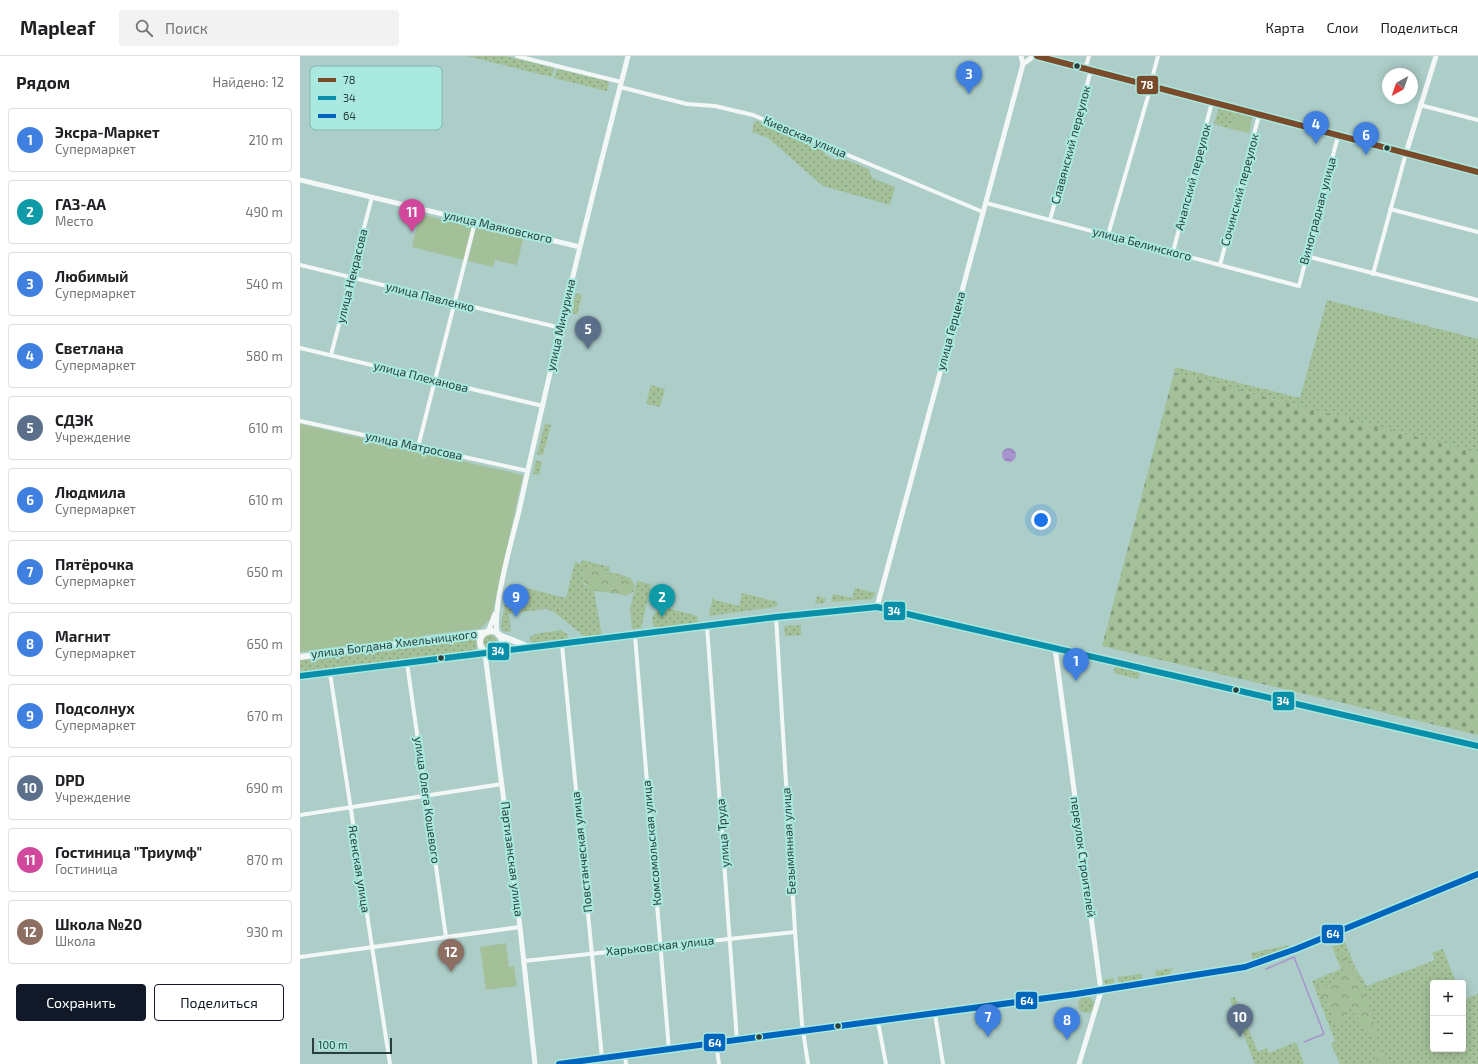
<!DOCTYPE html>
<html lang="ru">
<head>
<meta charset="utf-8">
<style>
  :root { --surface:#fff; --page:#f2f2f2; --text:#202124; --muted:#757577; --line:#e0e0e0; --accent:#111827 }
  body { margin:0; font-family:"Exo 2",sans-serif; background:var(--page); color:var(--text) }
  .controls { position:absolute; right:12px; bottom:12px; display:grid; overflow:hidden; border-radius:4px; box-shadow:0 2px 10px #0003 }
  .controls button { width:36px; height:36px; display:grid; place-items:center; padding:0; border:0; border-bottom:1px solid var(--line); background:var(--surface); color:var(--text); font:20px sans-serif }
  .compass { position:absolute; left:1082px; top:12px; width:36px; height:36px; border-radius:50%; background:var(--surface); box-shadow:0 2px 10px #0003; rotate:220deg }
  .scale { position:absolute; left:12px; bottom:10px; width:80px; box-sizing:border-box; padding-left:4px; border:2px solid #27403d; border-top:0; font-size:11px; line-height:14px; white-space:nowrap; color:#27403d; -webkit-text-stroke:3px #aae9df; paint-order:stroke }
  .you { position:absolute; left:741px; top:464px; width:14px; height:14px; margin:-10px; border:3px solid #fff; border-radius:50%; background:#1a73e8; box-shadow:0 0 0 6px #1a73e833 }
  .badge { display:grid; place-items:center; width:26px; height:26px; border-radius:50%; background:var(--accent); color:#fff; font-size:13px; font-weight:700 }
  .pin { position:absolute; translate:-50% -33px; filter:drop-shadow(0 1px 2px #0008) }
  .pin::after { content:''; position:absolute; top:21px; width:14px; height:12px; background:inherit; clip-path:polygon(0 0,100% 0,50% 100%) }
  .list { margin:0; padding:0; list-style:none }
  h2 { display:flex; justify-content:space-between; align-items:center; height:52px; margin:0; padding:0 16px; font-size:17px }
  h2 small { font-size:13px; font-weight:400; color:var(--muted) }
  .list li { display:grid; grid-template-columns:26px 1fr auto; gap:12px; align-items:center; box-sizing:border-box; height:64px; margin:0 8px 8px; padding:0 8px; border:1px solid var(--line); border-radius:4px }
  .list b { display:block; font-size:15px; white-space:nowrap }
  .list p { margin:0; font-size:13px; white-space:nowrap; color:var(--muted) }
  .list em { font-size:13px; font-style:normal; color:var(--muted) }
  .actions { display:flex; gap:8px; padding:12px 16px }
  .actions a { flex:1; padding:9px 0; border:1px solid var(--accent); border-radius:4px; text-align:center; font-size:14px; color:var(--accent) }
  .actions .main { background:var(--accent); color:#fff }
  .icon { flex:none; width:22px; height:22px; fill:none; stroke:currentColor; stroke-width:2; stroke-linecap:round; stroke-linejoin:round }
  .map { position:relative; flex:none; width:1178px; height:1008px; overflow:hidden }
  header { display:flex; align-items:center; gap:24px; box-sizing:border-box; height:56px; padding:0 20px; background:var(--surface); border-bottom:1px solid var(--line) }
  header strong { font-size:19px }
  nav { display:flex; gap:22px; margin-inline-start:auto; font-size:14px }
  .search { width:280px; height:36px; background:var(--page); display:flex; align-items:center; gap:10px; box-sizing:border-box; padding:0 14px; border-radius:4px; color:var(--muted); font-size:15px }
  main { display:flex }
  aside { flex:1; background:var(--surface) }
  .map>svg:first-child { display:block }
  .grass { fill:url(#grass-dots) }
  .forest { fill:url(#forest-crowns) }
  .cemetery { fill:url(#cemetery-stones) }
  .park { fill:#a3c098 }
  .water { fill:url(#water-waves) }
  .lines { fill:none; stroke-linecap:round; stroke-linejoin:round }
  .stream { stroke:#a695cc; stroke-width:1.5 }
  .minor { stroke:#f3f8f7; stroke-width:4 }
  .tertiary { stroke:#f3f8f7; stroke-width:5 }
  .secondary { stroke:#f3f8f7; stroke-width:6 }
  .bus-1-casing { stroke:#aae9df; stroke-width:9 }
  .bus-2-casing { stroke:#aae9df; stroke-width:9 }
  .bus-3-casing { stroke:#aae9df; stroke-width:9 }
  .bus-1 { stroke:#7a4b2a; stroke-width:6 }
  .bus-2 { stroke:#0a8faa; stroke-width:6 }
  .bus-3 { stroke:#0065bd; stroke-width:6 }
  .bus-dot { fill:#27403d; stroke:#aae9df; stroke-width:1.5 }
  .labels { text-anchor:middle; stroke-width:4; stroke-linejoin:round; paint-order:stroke }
  .street-label { font-size:12px; fill:#27403d; stroke:#aae9df }
  .key { fill:#aae9df; stroke:#83b6ae; stroke-width:1 }
  .key-label { font-size:11px; fill:#27403d }
  .line-badge { stroke:#aae9df; stroke-width:1.5 }
  .badge-label { font-size:11px; text-anchor:middle; font-weight:bold; fill:#fff }
</style>
</head>
<body>
<header>
<strong>Mapleaf</strong>
<div class="search"><svg class="icon" aria-label="search" viewBox="0 0 24 24"><circle cx="10" cy="10" r="6"/><path d="M15 15l6 6"/></svg>Поиск</div>
<nav><a>Карта</a><a>Слои</a><a>Поделиться</a></nav>
</header>
<main>
<aside>
<h2>Рядом<small>Найдено: 12</small></h2>
<ul class="list">
<li><span class="badge" style="background:#3f7fe0">1</span><div><b>Эксра-Маркет</b><p>Супермаркет</p></div><em>210 m</em></li>
<li><span class="badge" style="background:#0f9aa8">2</span><div><b>ГАЗ-АА</b><p>Место</p></div><em>490 m</em></li>
<li><span class="badge" style="background:#3f7fe0">3</span><div><b>Любимый</b><p>Супермаркет</p></div><em>540 m</em></li>
<li><span class="badge" style="background:#3f7fe0">4</span><div><b>Светлана</b><p>Супермаркет</p></div><em>580 m</em></li>
<li><span class="badge" style="background:#5c6f8a">5</span><div><b>СДЭК</b><p>Учреждение</p></div><em>610 m</em></li>
<li><span class="badge" style="background:#3f7fe0">6</span><div><b>Людмила</b><p>Супермаркет</p></div><em>610 m</em></li>
<li><span class="badge" style="background:#3f7fe0">7</span><div><b>Пятёрочка</b><p>Супермаркет</p></div><em>650 m</em></li>
<li><span class="badge" style="background:#3f7fe0">8</span><div><b>Магнит</b><p>Супермаркет</p></div><em>650 m</em></li>
<li><span class="badge" style="background:#3f7fe0">9</span><div><b>Подсолнух</b><p>Супермаркет</p></div><em>670 m</em></li>
<li><span class="badge" style="background:#5c6f8a">10</span><div><b>DPD</b><p>Учреждение</p></div><em>690 m</em></li>
<li><span class="badge" style="background:#d1479c">11</span><div><b>Гостиница &quot;Триумф&quot;</b><p>Гостиница</p></div><em>870 m</em></li>
<li><span class="badge" style="background:#8d6e63">12</span><div><b>Школа №20</b><p>Школа</p></div><em>930 m</em></li>
</ul>
<div class="actions"><a class="main">Сохранить</a><a>Поделиться</a></div>
</aside>
<div class="map">
<svg width="1178" height="1008" viewBox="0 0 1178 1008">
  <defs>
    <pattern id="grass-dots" width="8" height="8" patternUnits="userSpaceOnUse"><rect width="8" height="8" fill="#a3c098"/><path d="M2 2h.1M6 6h.1" fill="none" stroke="#859d7d" stroke-width="1.8" stroke-linecap="round"/></pattern>
    <pattern id="forest-crowns" width="20" height="18" patternUnits="userSpaceOnUse"><rect width="20" height="18" fill="#a3c098"/><path d="M2 6a3 3 0 1 1 6 0M12 15a3 3 0 1 1 6 0" fill="none" stroke="#859d7d"/></pattern>
    <pattern id="cemetery-stones" width="16" height="16" patternUnits="userSpaceOnUse"><rect width="16" height="16" fill="#a3c098"/><path d="M2 7V4a2 2 0 0 1 4 0v3zM10 15v-3a2 2 0 0 1 4 0v3z" fill="#859d7d"/></pattern>
    <pattern id="water-waves" width="16" height="10" patternUnits="userSpaceOnUse"><rect width="16" height="10" fill="#a695cc"/><path d="M0 5q4-4 8 0t8 0" fill="none" stroke="#877ba7"/></pattern>
  </defs>
  <rect width="100%" height="100%" fill="#accdc8"/>
  <path class="grass" d="M 167,0 L 205,0 L 254,12 L 252,21 Z
    M 257,13 L 307,25 L 309,27 L 307,35 L 254,22 Z
    M 919,51 L 953,60 L 952,63 L 935,59 L 931,73 L 914,68 Z
    M 457,65 L 524,93 L 525,99 L 536,104 L 541,102 L 569,113 L 572,122 L 595,131 L 590,149 L 523,130 L 468,82 L 452,76 L 454,66 Z
    M 276,237 L 282,239 L 277,259 L 271,257 Z
    M 1027,244 L 1178,283 L 1178,397 L 874,317 L 875,311 L 1000,342 Z
    M 351,329 L 365,333 L 360,351 L 346,348 Z
    M 245,367 L 251,369 L 243,399 L 237,398 Z
    M 236,404 L 242,406 L 239,419 L 233,418 Z
    M 282,504 L 310,511 L 309,516 C 318,518 331,519 334,528 L 308,517 L 305,514 L 291,510 L 282,516 L 284,529 L 294,534 L 302,580 L 289,581 L 284,580 L 253,555 L 245,553 L 209,558 L 211,576 L 202,575 L 201,568 L 209,528 L 266,542 L 275,506 L 281,508 Z
    M 337,525 L 351,528 L 341,572 L 332,573 L 330,553 Z
    M 555,532 L 576,537 L 572,543 L 531,546 L 533,538 L 552,542 Z
    M 442,537 L 478,546 L 476,551 L 409,560 L 413,541 L 415,544 L 439,550 Z
    M 517,540 L 526,543 L 524,547 L 515,548 Z
    M 363,551 L 398,560 L 397,569 L 358,574 C 347,565 353,556 363,551 Z
    M 501,569 L 501,579 L 485,580 L 484,570 Z
    M 261,574 L 267,578 L 268,583 L 234,587 L 230,585 L 230,581 L 235,578 Z
    M183 586a7 7 0 1 1 14 0a7 7 0 1 1-14 0Z
    M 171,582 L 175,583 L 177,587 L 176,593 L 169,596 L 0,616 L 0,604 Z
    M 816,609 L 838,615 L 840,619 L 837,623 L 814,617 L 814,613 Z
    M 1045,886 L 1055,911 L 1067,930 L 1135,904 L 1132,897 L 1143,893 L 1156,927 L 1133,927 L 1133,993 L 1163,993 L 1163,944 L 1178,938 L 1178,1008 L 1040,1008 L 1031,988 L 1035,985 L 1012,925 L 1041,913 L 1032,891 Z
    M 990,889 L 986,894 L 953,906 L 951,897 Z
    M 873,912 L 867,921 L 860,922 L 856,920 L 855,915 Z
    M 841,918 L 842,922 L 838,926 L 819,929 L 818,921 Z
    M 814,922 L 813,929 L 807,930 L 803,924 Z
    M 935,941 L 958,996 L 967,992 L 969,997 L 996,986 L 1004,1008 L 955,1008 L 930,943 Z
    M778 949a8 8 0 1 1 16 0a8 8 0 1 1-16 0Z"/>
  <path class="forest" d="M 291,510 L 302,512 L 308,517 L 333,527 L 335,530 L 333,536 L 326,540 C 307,533 280,542 283,514 Z
    M 1039,896 L 1042,897 L 1065,933 L 1073,965 L 1080,979 L 1076,984 L 1072,982 L 1051,953 L 1048,954 L 1045,967 L 1041,968 L 1034,965 L 1025,944 L 1018,935 L 1017,930 L 1027,930 L 1042,916 L 1043,912 L 1037,898 Z
    M 1082,991 L 1089,1008 L 1077,1008 L 1076,997 L 1079,992 Z"/>
  <path class="cemetery" d="M 874,317 L 1178,397 L 1178,679 L 802,590 Z"/>
  <path class="park" d="M 935,59 L 952,63 L 949,77 L 931,73 Z
    M 120,158 L 172,171 L 164,204 L 112,191 Z
    M 176,172 L 223,183 L 217,209 L 195,204 L 193,211 L 168,205 Z
    M 0,368 L 223,419 L 193,555 L 189,565 L 179,573 L 125,579 L 124,582 L 65,589 L 59,588 L 0,596 Z
    M 206,887 L 209,911 L 214,910 L 217,930 L 186,934 L 180,891 Z"/>
  <path class="water" d="M702 399a7 7 0 1 1 14 0a7 7 0 1 1-14 0Z"/>
  <g class="lines">
    <path class="stream" d="M 966,913 L 994,901 L 1024,978 L 1004,986"/>
    <path class="minor" d="M 217,0 L 321,26
      M 785,13 L 789,0
      M 850,30 L 858,0
      M 320,31 L 387,48 L 415,50 L 453,59 L 683,156
      M 1120,49 L 1178,64
      M 686,147 L 999,230 L 1038,80
      M 1090,153 L 1178,176
      M 750,164 L 791,14
      M 808,179 L 851,30
      M 873,196 L 912,46
      M 1006,200 L 1178,244
      M 0,209 L 261,272
      M 920,209 L 959,59
      M 1073,218 L 1106,97
      M 0,292 L 243,350
      M 31,299 L 72,141
      M 0,365 L 228,415
      M 118,391 L 175,166
      M 476,561 L 495,876 L 502,968 L 508,1008
      M 407,570 L 437,985
      M 335,580 L 369,994
      M 262,589 L 302,1002
      M 107,607 L 146,881
      M 30,617 L 90,1008
      M 0,759 L 202,728
      M 0,901 L 220,871
      M 224,905 L 495,876
      M 635,958 L 643,1008
      M 578,966 L 586,1008
      M 416,987 L 419,1008
      M 325,1000 L 326,1008"/>
    <path class="tertiary" d="M 737,0 L 1178,116
      M 723,8 L 734,0
      M 1106,97 L 1136,0
      M 0,124 L 280,191
      M 577,551 L 723,8 L 721,0
      M 188,576 L 195,558
      M 198,579 C 190,560 213,479 219,455 C 252,303 289,151 328,0
      M 755,592 L 801,935 L 779,1008
      M 185,598 L 220,871 L 235,1008
      M 259,1008 L 776,938 L 945,911 L 996,893 L 1178,818"/>
    <path class="secondary" d="M180 586a11 11 0 1 1 22 0a11 11 0 1 1-22 0Z
      M 199,579 L 229,591
      M 0,601 L 188,576
      M 0,620 L 476,561 L 577,551 L 1178,690"/>
    <defs>
      <path id="bus-1" d="M 737,0 L 1178,116"/>
      <path id="bus-2" d="M 0,620 L 476,561 L 577,551 L 1178,690"/>
      <path id="bus-3" d="M 259,1008 L 776,938 L 945,911 L 996,893 L 1178,818"/>
    </defs>
    <use href="#bus-1" class="bus-1-casing"/>
    <use href="#bus-2" class="bus-2-casing"/>
    <use href="#bus-3" class="bus-3-casing"/>
    <use href="#bus-1" class="bus-1"/>
    <use href="#bus-2" class="bus-2"/>
    <use href="#bus-3" class="bus-3"/>
  </g>
  <g class="bus-dot">
    <circle cx="777" cy="10" r="3.5"/>
    <circle cx="1087" cy="92" r="3.5"/>
    <circle cx="141" cy="602" r="3.5"/>
    <circle cx="936" cy="634" r="3.5"/>
    <circle cx="538" cy="970" r="3.5"/>
    <circle cx="459" cy="981" r="3.5"/>
  </g>
  <g class="labels">
    <g class="street-label">
      <text transform="translate(505 81) rotate(23)" y="4">Киевская улица</text>
      <text transform="translate(771 89) rotate(-75)" y="4">Славянский переулок</text>
      <text transform="translate(893 121) rotate(-75)" y="4">Анапский переулок</text>
      <text transform="translate(940 134) rotate(-75)" y="4">Сочинский переулок</text>
      <text transform="translate(1018 155) rotate(-75)" y="4">Виноградная улица</text>
      <text transform="translate(198 171) rotate(13)" y="4">улица Маяковского</text>
      <text transform="translate(842 188) rotate(15)" y="4">улица Белинского</text>
      <text transform="translate(52 220) rotate(-76)" y="4">улица Некрасова</text>
      <text transform="translate(130 241) rotate(14)" y="4">улица Павленко</text>
      <text transform="translate(261 269) rotate(-77)" y="4">улица Мичурина</text>
      <text transform="translate(651 275) rotate(-75)" y="4">улица Герцена</text>
      <text transform="translate(121 321) rotate(14)" y="4">улица Плеханова</text>
      <text transform="translate(114 390) rotate(12)" y="4">улица Матросова</text>
      <text transform="translate(94 588) rotate(-7)" y="4">улица Богдана Хмельницкого</text>
      <text transform="translate(127 744) rotate(82)" y="4">улица Олега Кошевого</text>
      <text transform="translate(423 777) rotate(-94)" y="4">улица Труда</text>
      <text transform="translate(489 785) rotate(-93)" y="4">Безымянная улица</text>
      <text transform="translate(352 787) rotate(-95)" y="4">Комсомольская улица</text>
      <text transform="translate(282 796) rotate(-96)" y="4">Повстанческая улица</text>
      <text transform="translate(783 801) rotate(82)" y="4">переулок Строителей</text>
      <text transform="translate(212 803) rotate(83)" y="4">Партизанская улица</text>
      <text transform="translate(59 813) rotate(81)" y="4">Ясенская улица</text>
      <text transform="translate(360 890) rotate(-6)" y="4">Харьковская улица</text>
    </g>
  </g>
  <rect x="10" y="10" width="132" height="64" rx="6" class="key"/>
  <rect x="18" y="22" width="18" height="4" fill="#7a4b2a"/>
  <rect x="18" y="40" width="18" height="4" fill="#0a8faa"/>
  <rect x="18" y="58" width="18" height="4" fill="#0065bd"/>
  <g class="key-label">
    <text x="43" y="28">78</text>
    <text x="43" y="46">34</text>
    <text x="43" y="64">64</text>
  </g>
  <g class="line-badge">
    <rect x="836" y="19" width="23" height="20" rx="4" fill="#7a4b2a"/>
    <rect x="583" y="545" width="23" height="20" rx="4" fill="#0a8faa"/>
    <rect x="187" y="586" width="23" height="19" rx="4" fill="#0a8faa"/>
    <rect x="972" y="635" width="23" height="20" rx="4" fill="#0a8faa"/>
    <rect x="1021" y="868" width="23" height="20" rx="4" fill="#0065bd"/>
    <rect x="715" y="935" width="23" height="19" rx="4" fill="#0065bd"/>
    <rect x="403" y="977" width="23" height="19" rx="4" fill="#0065bd"/>
  </g>
  <g class="badge-label">
    <text x="847" y="33">78</text>
    <text x="594" y="559">34</text>
    <text x="198" y="599">34</text>
    <text x="983" y="649">34</text>
    <text x="1033" y="882">64</text>
    <text x="727" y="949">64</text>
    <text x="415" y="991">64</text>
  </g>
</svg>
<div class="controls">
<button>+</button>
<button>−</button>
</div>
<svg class="compass" viewBox="-18 -18 36 36"><path d="M0-13l5 13h-10z" fill="#e53935"/><path d="M0 13l5-13h-10z" fill="#757577"/></svg>
<div class="scale">100 m</div>
<div class="you"></div>
<div class="pin badge" style="left:776px;top:625px;background:#3f7fe0">1</div>
<div class="pin badge" style="left:362px;top:561px;background:#0f9aa8">2</div>
<div class="pin badge" style="left:669px;top:38px;background:#3f7fe0">3</div>
<div class="pin badge" style="left:1016px;top:88px;background:#3f7fe0">4</div>
<div class="pin badge" style="left:288px;top:293px;background:#5c6f8a">5</div>
<div class="pin badge" style="left:1066px;top:99px;background:#3f7fe0">6</div>
<div class="pin badge" style="left:688px;top:981px;background:#3f7fe0">7</div>
<div class="pin badge" style="left:767px;top:984px;background:#3f7fe0">8</div>
<div class="pin badge" style="left:216px;top:561px;background:#3f7fe0">9</div>
<div class="pin badge" style="left:940px;top:981px;background:#5c6f8a">10</div>
<div class="pin badge" style="left:112px;top:176px;background:#d1479c">11</div>
<div class="pin badge" style="left:151px;top:916px;background:#8d6e63">12</div>
</div>
</main>
</body>
</html>
